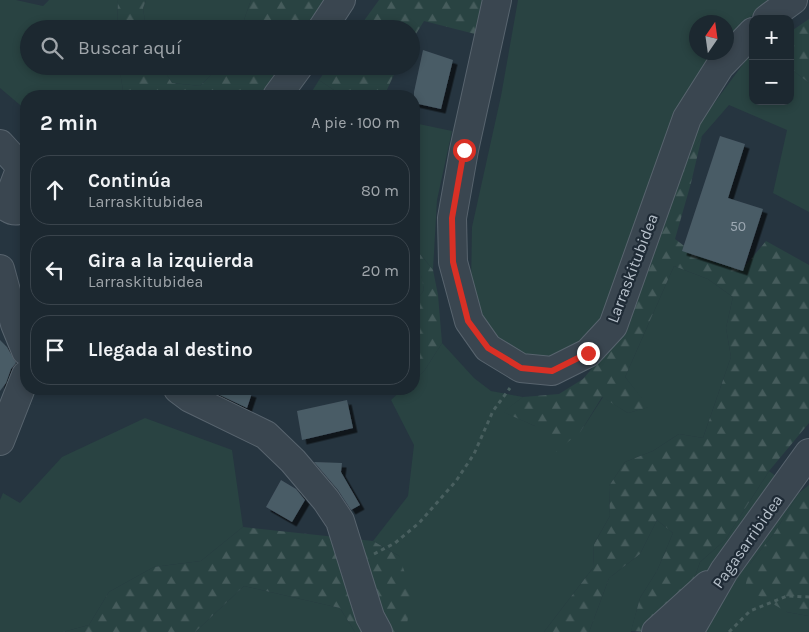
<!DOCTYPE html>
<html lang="es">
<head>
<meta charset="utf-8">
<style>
  :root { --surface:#1c2830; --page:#253038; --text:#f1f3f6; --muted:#a0a6ab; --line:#3a444c }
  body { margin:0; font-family:Karla,sans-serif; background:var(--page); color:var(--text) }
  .controls { position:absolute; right:15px; top:15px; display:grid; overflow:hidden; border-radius:10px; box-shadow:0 2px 8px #0003 }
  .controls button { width:45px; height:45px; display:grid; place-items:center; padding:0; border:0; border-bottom:1px solid var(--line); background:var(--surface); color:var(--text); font:25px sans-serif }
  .compass { position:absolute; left:689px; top:15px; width:45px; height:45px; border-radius:50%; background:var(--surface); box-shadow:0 2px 8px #0003; rotate:13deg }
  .stop { position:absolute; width:15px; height:15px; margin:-11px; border:4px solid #d93025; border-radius:50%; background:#fff }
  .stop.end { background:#d93025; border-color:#fff; box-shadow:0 1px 5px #0008 }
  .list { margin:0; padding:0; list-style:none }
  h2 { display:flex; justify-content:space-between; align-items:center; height:65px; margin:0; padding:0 20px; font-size:21px }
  h2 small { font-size:16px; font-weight:400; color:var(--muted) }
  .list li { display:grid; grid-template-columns:32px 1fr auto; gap:15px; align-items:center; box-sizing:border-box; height:70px; margin:0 10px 10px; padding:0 10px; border:1px solid var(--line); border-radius:20px }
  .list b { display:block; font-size:19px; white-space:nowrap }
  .list p { margin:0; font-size:16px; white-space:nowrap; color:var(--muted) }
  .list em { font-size:16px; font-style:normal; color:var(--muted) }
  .icon { flex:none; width:28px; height:28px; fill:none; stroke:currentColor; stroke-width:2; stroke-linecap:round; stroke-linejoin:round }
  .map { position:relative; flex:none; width:809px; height:632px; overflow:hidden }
  .search { position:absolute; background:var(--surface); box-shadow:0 2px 8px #0003; left:20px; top:20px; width:400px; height:55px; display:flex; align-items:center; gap:12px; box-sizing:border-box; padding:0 18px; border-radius:28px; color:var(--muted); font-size:19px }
  .panel { position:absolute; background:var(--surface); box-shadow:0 2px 8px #0003; left:20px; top:90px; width:400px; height:305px; border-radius:20px }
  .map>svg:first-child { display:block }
  .green { fill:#294342 }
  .forest { fill:url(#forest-firs) }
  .building { fill:#4a5b66; filter:url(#shadow) }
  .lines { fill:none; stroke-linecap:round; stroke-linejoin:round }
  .minor-casing { stroke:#58646e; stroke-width:30 }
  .path { stroke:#495f5f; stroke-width:3; stroke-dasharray:4 4; stroke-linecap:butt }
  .minor { stroke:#3a4650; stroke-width:28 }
  .route { stroke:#d93025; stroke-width:6 }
  .labels { text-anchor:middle; stroke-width:4.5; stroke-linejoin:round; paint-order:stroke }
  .number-label { font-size:14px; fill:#9ca8b2 }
  .street-label { font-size:16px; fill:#b7c1cb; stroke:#1f2b36 }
</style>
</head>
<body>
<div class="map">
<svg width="809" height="632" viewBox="0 0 809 632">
  <defs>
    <pattern id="forest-firs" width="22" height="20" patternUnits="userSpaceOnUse" patternTransform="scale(1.25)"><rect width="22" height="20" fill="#294342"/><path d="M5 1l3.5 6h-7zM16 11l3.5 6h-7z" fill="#465c5c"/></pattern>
    <filter id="shadow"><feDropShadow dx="4.5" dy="4.5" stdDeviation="0" flood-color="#0009"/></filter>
  </defs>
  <rect width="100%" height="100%" fill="#263540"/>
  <path class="green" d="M 0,0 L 16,0 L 43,6 L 49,0 L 118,0 L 117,29 L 29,29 L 29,66 L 119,66 L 124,96 L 26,96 L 26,110 L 0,88 Z
    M 146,0 L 251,0 L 241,29 L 146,29 L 143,8 Z
    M 518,0 L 770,0 L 736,30 L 727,42 L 726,22 L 696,22 L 696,52 L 718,53 L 617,296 L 590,336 L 553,356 L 508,354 L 486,326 L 471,287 L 472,227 L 501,96 Z
    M 753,54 L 753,101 L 790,101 L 790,68 L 809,83 L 809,212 L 773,193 L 787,130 L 729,105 L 702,136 L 687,160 L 701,121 L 749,56 Z
    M 161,66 L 220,66 L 200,86 L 172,83 Z
    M 319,80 L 343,96 L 309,96 Z
    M 414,123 L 452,131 L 437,200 L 433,270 L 417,250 L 424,290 L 414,305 Z
    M 674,266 L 708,279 L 733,297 L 726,328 L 731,357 L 703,438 L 679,434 L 653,451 L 625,462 L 609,486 L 610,516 L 594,544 L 593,568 L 544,632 L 405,632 L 399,556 L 373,541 L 408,496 L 414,445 L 391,400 L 403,389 L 414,389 L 414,380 L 424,371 L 442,343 L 474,378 L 491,391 L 523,397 L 504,412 L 535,426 L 581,431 L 603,397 L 628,413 L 648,407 L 625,377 Z
    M 145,418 L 232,450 L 243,527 L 201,561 L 154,567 L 109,592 L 89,625 L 63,632 L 0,632 L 0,500 L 3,493 L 20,503 L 62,457 Z
    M 769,471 L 799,493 L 775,532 L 750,564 L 787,612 L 809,616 L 809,632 L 647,632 L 689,593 L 700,562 L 725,540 Z
    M 657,520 L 673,533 L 657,571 L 640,598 L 631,632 L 589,632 L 609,578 L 640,554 Z
    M 244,586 L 340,608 L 355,632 L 195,632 Z"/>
  <path class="forest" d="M 118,0 L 146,0 L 143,8 L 146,29 L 117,29 Z
    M 251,0 L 327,0 L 308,29 L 241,29 Z
    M 379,0 L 483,0 L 475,34 L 424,21 L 411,42 L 411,29 L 358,29 Z
    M 809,19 L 809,83 L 790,68 L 790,32 Z
    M 119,66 L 161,66 L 172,83 L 200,86 L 220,66 L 281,66 L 260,96 L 124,96 Z
    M 329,66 L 398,66 L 384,96 L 343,96 L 319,80 Z
    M 702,136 L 691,183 L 675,239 L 695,254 L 745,266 L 766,241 L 809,265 L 809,423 L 769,471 L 725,540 L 700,562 L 689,593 L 647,632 L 631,631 L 640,598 L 657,571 L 673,533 L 657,520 L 640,554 L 609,578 L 589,632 L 544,632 L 593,568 L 594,544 L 610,516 L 609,486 L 625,462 L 653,451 L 679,434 L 703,438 L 731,357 L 726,328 L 733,297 L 708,279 L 674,266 L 625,377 L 649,407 L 628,413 L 602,397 L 581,431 L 556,452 L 535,426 L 503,412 L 523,397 L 559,394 L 583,379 L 607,351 L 664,219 L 687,160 Z
    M 416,249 L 433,270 L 438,295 L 442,343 L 424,371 L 414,380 L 414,305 L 424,290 Z
    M 809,485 L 809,616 L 787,612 L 745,588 L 750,564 L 775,532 L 799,493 Z
    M 243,527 L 373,541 L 399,556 L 413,596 L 405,632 L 355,632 L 340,608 L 244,586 L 195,632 L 63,632 L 89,625 L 109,592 L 154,567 L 201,561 Z"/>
  <path class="building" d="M 423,50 L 453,60 L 441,109 L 414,103 L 414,92 Z
    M 720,136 L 745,144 L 728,198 L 763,209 L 743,271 L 682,251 Z
    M 0,340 L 7,347 L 16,363 L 11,369 L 6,383 L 0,391 Z
    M 207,389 L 237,389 L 252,393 L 247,408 Z
    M 347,400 L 353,428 L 302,440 L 297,411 Z
    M 314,462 L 342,463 L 341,472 L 360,505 L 351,510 L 338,490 Z
    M 281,480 L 296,489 L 305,500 L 292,522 L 266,507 Z"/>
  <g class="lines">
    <defs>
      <path id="minor" d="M 497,0 L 464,150 L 452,218 L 453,262 L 469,321 L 488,348 L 521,368 L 552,371 L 588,353 L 613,326 L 687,118 L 720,66 L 753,32
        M 767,19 L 793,0
        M 322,29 L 341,0
        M 277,96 L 299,66
        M 0,144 L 21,167
        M 21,167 L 8,201 L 8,208 C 16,213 20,210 26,205
        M 0,269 L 15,324 L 26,351
        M 178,389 L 190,398 L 266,435 L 293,461 L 326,500 L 340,521 L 370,617 L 378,632
        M 0,441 L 26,375
        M 656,632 L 708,585
        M 689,632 L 724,571 L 809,453"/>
    </defs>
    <use href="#minor" class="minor-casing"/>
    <path class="path" d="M 374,554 L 395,543 L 419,523 L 456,481 L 474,454 L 493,411 L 510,388
      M 729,632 L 750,611 L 787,596 L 809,597"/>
    <use href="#minor" class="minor"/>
  </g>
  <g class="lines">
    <path class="route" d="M 464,150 L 452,218 L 453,262 L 468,321 L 488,348 L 521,368 L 552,371 L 588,353"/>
  </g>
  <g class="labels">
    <g class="number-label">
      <text x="738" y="231">50</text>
    </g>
    <g class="street-label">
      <text transform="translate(632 268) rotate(-69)" y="6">Larraskitubidea</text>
      <text transform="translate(747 541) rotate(-55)" y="6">Pagasarribidea</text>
    </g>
  </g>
</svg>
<div class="controls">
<button>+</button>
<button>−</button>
</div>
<svg class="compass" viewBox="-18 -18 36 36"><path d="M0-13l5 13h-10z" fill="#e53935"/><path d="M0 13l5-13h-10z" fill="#a0a6ab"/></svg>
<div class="stop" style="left:464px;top:150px"></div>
<div class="stop end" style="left:588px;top:353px"></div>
<div class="search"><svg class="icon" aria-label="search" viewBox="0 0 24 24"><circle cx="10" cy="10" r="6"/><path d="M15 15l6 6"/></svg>Buscar aquí</div>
<section class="panel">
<h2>2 min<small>A pie · 100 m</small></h2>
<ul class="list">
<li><svg class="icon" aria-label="ahead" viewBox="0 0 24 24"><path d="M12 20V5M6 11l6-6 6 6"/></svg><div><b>Continúa</b><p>Larraskitubidea</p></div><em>80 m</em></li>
<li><svg class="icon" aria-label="left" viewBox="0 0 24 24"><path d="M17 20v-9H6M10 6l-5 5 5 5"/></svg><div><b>Gira a la izquierda</b><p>Larraskitubidea</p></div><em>20 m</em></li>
<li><svg class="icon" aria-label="arrive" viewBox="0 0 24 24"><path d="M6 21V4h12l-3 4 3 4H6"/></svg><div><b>Llegada al destino</b></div></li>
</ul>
</section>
</div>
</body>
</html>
